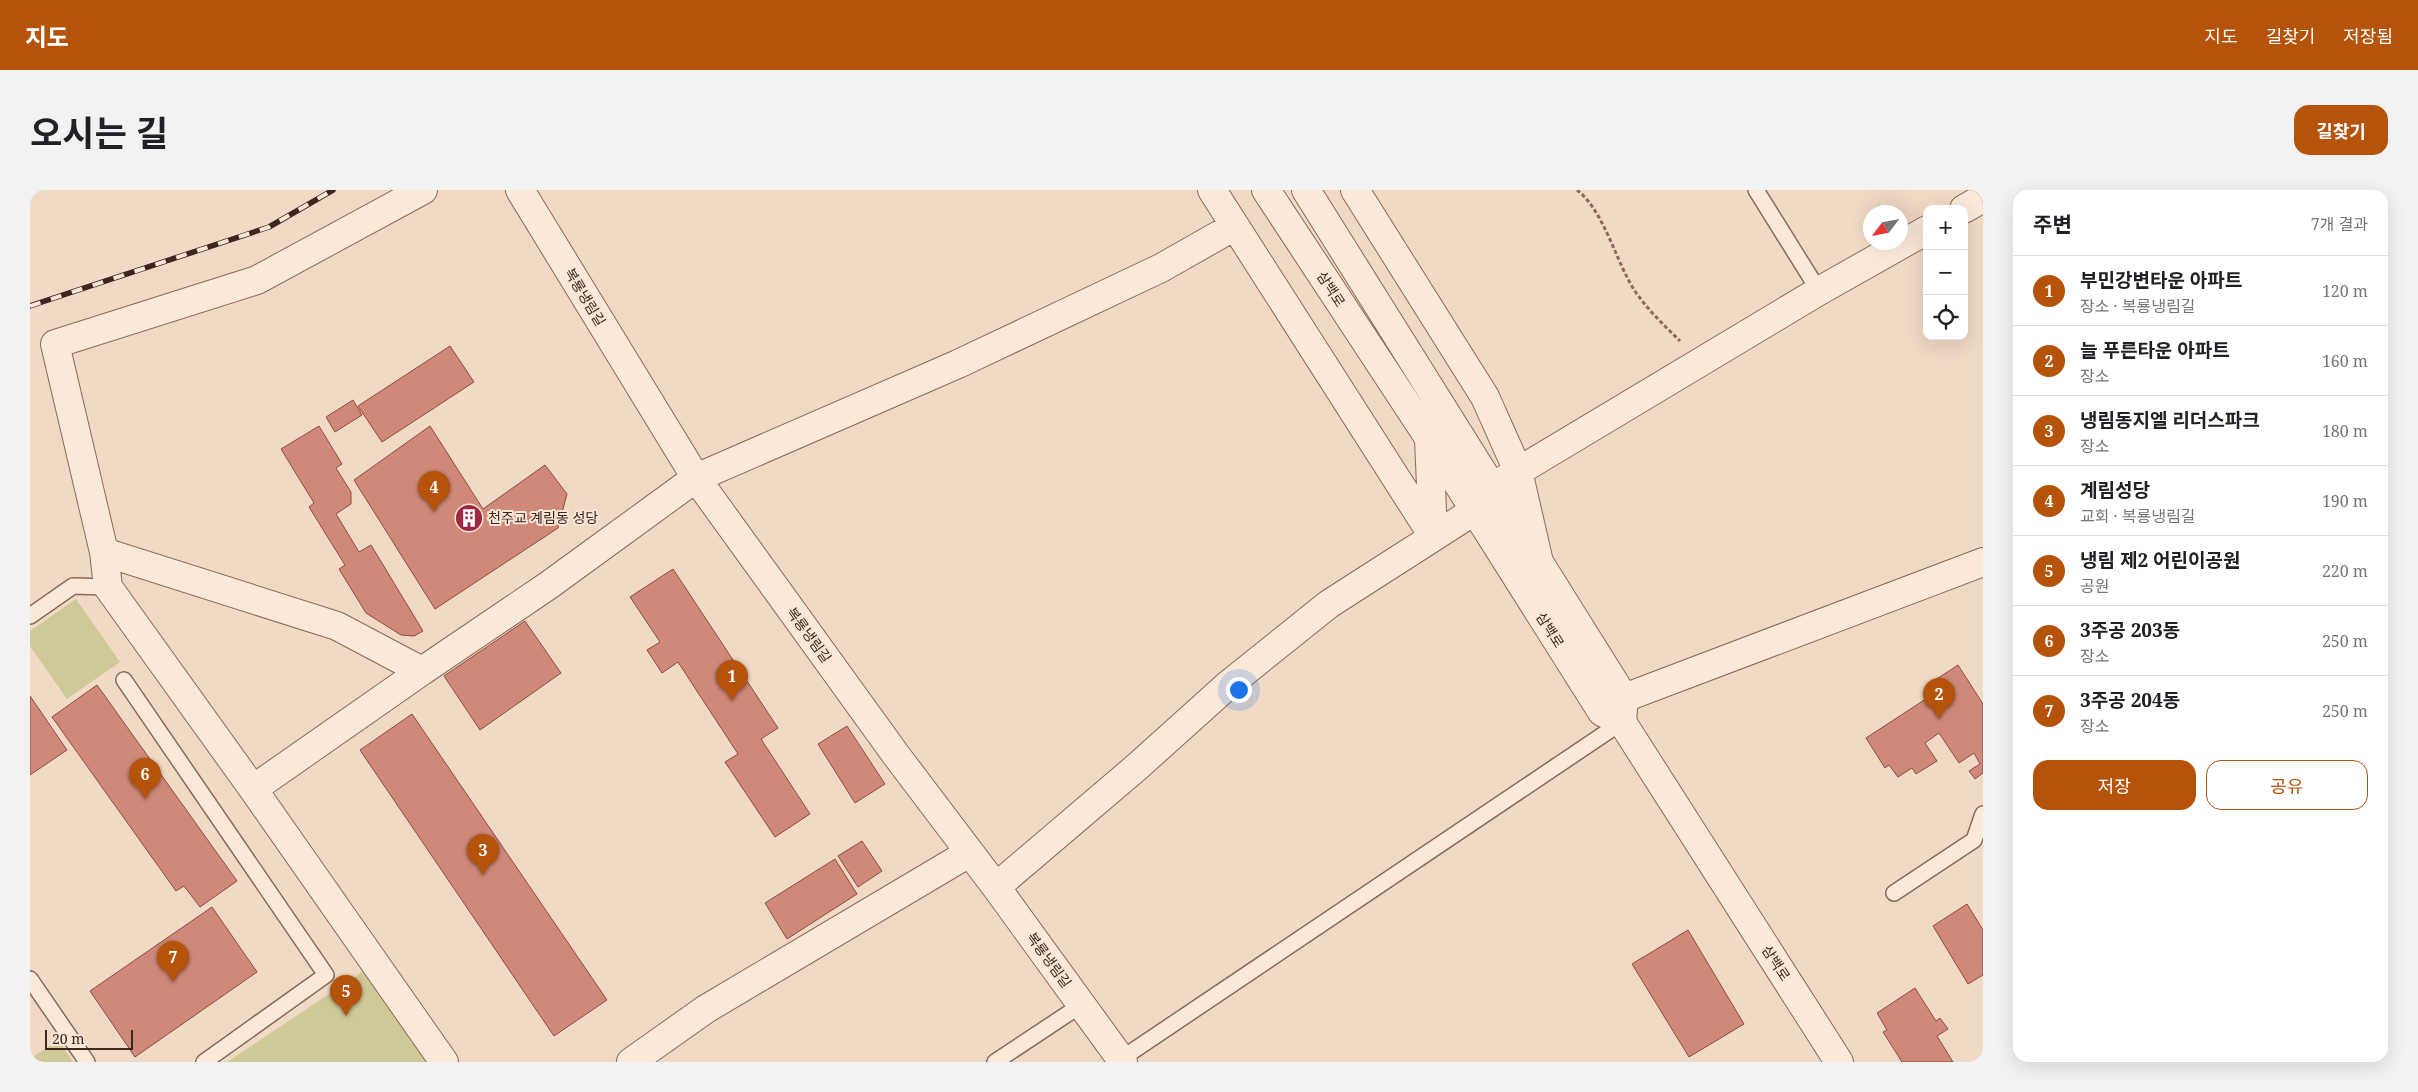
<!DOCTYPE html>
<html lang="ko">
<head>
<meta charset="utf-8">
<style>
  :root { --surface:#fff; --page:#f2f2f2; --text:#202124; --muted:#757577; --line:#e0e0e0; --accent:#b45309 }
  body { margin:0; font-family:"Noto Serif","Noto Sans KR",serif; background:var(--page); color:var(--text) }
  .controls { position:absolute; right:15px; top:15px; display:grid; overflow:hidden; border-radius:10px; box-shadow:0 5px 20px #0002 }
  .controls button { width:45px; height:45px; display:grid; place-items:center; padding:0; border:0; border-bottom:1px solid var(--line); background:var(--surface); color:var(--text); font:25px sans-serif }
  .compass { position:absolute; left:1833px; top:15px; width:45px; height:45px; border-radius:50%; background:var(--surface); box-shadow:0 5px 20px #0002; rotate:238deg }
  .scale { position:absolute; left:15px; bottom:12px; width:88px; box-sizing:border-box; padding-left:5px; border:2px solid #3c261f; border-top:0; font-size:14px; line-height:18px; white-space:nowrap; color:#3c261f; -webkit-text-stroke:4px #f7e5d5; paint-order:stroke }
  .you { position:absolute; left:1208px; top:499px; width:18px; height:18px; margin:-12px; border:4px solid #fff; border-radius:50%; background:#1a73e8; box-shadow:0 0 0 8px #1a73e833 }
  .badge { display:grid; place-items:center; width:32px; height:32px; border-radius:50%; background:var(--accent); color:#fff; font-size:16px; font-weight:700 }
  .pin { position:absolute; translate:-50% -41px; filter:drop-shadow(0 1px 2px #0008) }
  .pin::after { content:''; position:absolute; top:26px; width:18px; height:15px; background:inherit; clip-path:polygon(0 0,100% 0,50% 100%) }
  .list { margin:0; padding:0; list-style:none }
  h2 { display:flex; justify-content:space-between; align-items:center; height:65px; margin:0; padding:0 20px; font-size:21px }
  h2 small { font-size:16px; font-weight:400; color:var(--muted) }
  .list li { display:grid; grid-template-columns:32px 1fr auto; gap:15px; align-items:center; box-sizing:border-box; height:70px; padding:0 20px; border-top:1px solid var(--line) }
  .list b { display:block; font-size:19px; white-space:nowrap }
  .list p { margin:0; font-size:16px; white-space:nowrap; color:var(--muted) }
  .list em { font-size:16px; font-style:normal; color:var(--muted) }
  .actions { display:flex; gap:10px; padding:15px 20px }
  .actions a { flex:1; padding:11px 0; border:1px solid var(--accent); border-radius:15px; text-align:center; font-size:18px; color:var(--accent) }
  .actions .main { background:var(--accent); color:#fff }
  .icon { flex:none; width:28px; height:28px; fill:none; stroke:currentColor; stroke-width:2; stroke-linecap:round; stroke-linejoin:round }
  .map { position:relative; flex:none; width:1953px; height:872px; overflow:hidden; border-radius:15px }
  header { display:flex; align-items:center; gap:30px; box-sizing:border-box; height:70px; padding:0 25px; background:var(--accent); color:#fff }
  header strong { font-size:24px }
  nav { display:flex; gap:28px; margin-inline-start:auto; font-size:18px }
  .intro { display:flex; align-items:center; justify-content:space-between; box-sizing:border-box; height:120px; padding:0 30px }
  h1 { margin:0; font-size:35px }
  .button { padding:12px 22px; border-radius:15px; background:var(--accent); color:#fff; font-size:18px; font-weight:700 }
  main { display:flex; gap:30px; padding:0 30px }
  aside { flex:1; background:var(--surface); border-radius:15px; box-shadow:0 5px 20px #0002 }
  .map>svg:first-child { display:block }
  .green { fill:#cfc998 }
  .building { fill:#d08979; stroke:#8d4b3f }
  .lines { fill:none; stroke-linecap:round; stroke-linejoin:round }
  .service-casing { stroke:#8c695a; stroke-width:18 }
  .minor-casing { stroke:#8c695a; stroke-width:30 }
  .tertiary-casing { stroke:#8c695a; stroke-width:30 }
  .path { stroke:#8c695a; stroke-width:3; stroke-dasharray:4 2.5; stroke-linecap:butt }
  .service { stroke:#fae8d9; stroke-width:15 }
  .minor { stroke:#fae8d9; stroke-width:28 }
  .tertiary { stroke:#fae8d9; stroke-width:28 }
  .rail-casing { stroke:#3c261f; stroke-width:5.5 }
  .rail { stroke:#f7e5d5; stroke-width:4; stroke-dasharray:11; stroke-linecap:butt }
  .labels { text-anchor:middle; stroke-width:4; stroke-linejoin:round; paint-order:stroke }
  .street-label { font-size:14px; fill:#3c261f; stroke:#f7e5d5 }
  .poi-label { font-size:14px; fill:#3c261f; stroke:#f7e5d5; text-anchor:start }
</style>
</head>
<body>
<header>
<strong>지도</strong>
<nav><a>지도</a><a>길찾기</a><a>저장됨</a></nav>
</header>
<div class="intro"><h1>오시는 길</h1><a class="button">길찾기</a></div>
<main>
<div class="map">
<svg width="1953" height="872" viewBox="0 0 1953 872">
  <rect width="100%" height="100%" fill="#f0d9c5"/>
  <path class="green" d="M 46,409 L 90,472 L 37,509 L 0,456 L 0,441 Z
    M 335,780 L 399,872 L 197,872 Z
    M 28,850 L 43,872 L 0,872 L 0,869 Z"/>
  <path class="building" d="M 420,156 L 444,192 L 352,252 L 328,216 Z
    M 323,210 L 332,225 L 305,242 L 296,227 Z
    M 289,236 L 312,274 L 306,278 L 321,302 L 321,314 L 306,324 L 329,362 L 341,355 L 393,441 L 384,446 L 371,445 L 336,423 L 309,379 L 315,375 L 279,317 L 284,313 L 251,259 Z
    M 400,236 L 453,319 L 515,275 L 537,304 L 528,338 L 405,419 L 324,290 Z
    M 643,379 L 748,538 L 731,549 L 780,624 L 745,647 L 695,572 L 708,564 L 648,472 L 632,483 L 617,460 L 630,452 L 600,407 Z
    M 495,431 L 531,483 L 450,540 L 414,486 Z
    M 1928,475 L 1953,514 L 1953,583 L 1945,589 L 1939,581 L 1950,574 L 1944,563 L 1929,573 L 1909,543 L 1895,553 L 1907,571 L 1886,584 L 1882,578 L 1868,587 L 1859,575 L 1855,578 L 1836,548 L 1902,505 L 1896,496 Z
    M 67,495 L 207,691 L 170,717 L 154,696 L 146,701 L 22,527 Z
    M 0,506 L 37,560 L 0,585 Z
    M 382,524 L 577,810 L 524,846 L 330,560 Z
    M 817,536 L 855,594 L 825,613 L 788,554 Z
    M 832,651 L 852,681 L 828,697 L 808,666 Z
    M 805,669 L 827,704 L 757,749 L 735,713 Z
    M 1937,714 L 1953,740 L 1953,785 L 1938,794 L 1903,736 Z
    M 182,717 L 227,782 L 105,867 L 60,801 Z
    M 1658,740 L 1714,834 L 1659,867 L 1602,774 Z
    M 1885,798 L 1906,831 L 1910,828 L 1918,839 L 1907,846 L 1923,872 L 1872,872 L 1853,842 L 1857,840 L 1847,823 Z"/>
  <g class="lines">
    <defs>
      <path id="service" d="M 1726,0 L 1789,101
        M 0,426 L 43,396 L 78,397
        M 94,490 L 296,785 L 174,872
        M 1864,703 L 1944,650 L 1953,624
        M 0,789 L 57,872
        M 1091,869 L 1592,532
        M 965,872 L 1051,815"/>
      <path id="minor" d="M 490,0 L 666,288 L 866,565 L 966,697 L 1093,872
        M 1182,0 L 1403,346
        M 1325,0 L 1455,207 L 1488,281 L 1508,368
        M 1399,248 L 1403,344
        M 74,362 L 25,154 L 227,90 L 393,0
        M 1594,508 L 1953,372
        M 223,599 L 392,481
        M 966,697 L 1108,576 L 1198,495 L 1299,414 L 1444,321
        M 414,872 L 223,599 L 78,397 L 74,362 L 307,436 L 392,481 L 519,395 L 666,288 L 928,174 L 1131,78 L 1205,36
        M 601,872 L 676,819 L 939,663"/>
      <path id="tertiary" d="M 1236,0 L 1399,248 L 1572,522 L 1592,532 L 1809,872
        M 1276,0 L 1594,508 L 1592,532
        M 1934,19 L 1953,8
        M 1462,297 L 1789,101 L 1897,40"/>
    </defs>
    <use href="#service" class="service-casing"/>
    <use href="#minor" class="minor-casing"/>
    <use href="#tertiary" class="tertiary-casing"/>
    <path class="path" d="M 1547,0 C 1571,18 1584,63 1598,89 C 1610,113 1632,133 1650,151"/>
    <use href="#service" class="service"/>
    <use href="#minor" class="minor"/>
    <use href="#tertiary" class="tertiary"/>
    <defs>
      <path id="rail" d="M 0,116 L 239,37 L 303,0"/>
    </defs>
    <use href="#rail" class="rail-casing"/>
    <use href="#rail" class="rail"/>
  </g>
  <defs>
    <symbol id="building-disc" viewBox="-11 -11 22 22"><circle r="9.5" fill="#9e2744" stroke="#f7e5d5"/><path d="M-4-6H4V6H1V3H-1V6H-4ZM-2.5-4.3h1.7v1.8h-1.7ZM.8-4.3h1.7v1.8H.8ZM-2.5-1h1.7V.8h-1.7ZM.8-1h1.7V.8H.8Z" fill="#fff"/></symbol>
  </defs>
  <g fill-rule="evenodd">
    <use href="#building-disc" x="423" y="312" width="32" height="32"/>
  </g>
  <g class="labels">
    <g class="street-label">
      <text transform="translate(1301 99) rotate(57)" y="5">삼백로</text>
      <text transform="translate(555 107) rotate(59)" y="5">복룡냉림길</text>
      <text transform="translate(1520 440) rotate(58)" y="5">삼백로</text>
      <text transform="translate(779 445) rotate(54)" y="5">복룡냉림길</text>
      <text transform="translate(1019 770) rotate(54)" y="5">복룡냉림길</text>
      <text transform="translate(1746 773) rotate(57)" y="5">삼백로</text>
    </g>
    <g class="poi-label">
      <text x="458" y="333">천주교 계림동 성당</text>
    </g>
  </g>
</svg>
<div class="controls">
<button>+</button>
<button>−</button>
<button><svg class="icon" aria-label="locate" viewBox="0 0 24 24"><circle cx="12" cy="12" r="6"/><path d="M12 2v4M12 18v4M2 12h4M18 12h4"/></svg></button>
</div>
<svg class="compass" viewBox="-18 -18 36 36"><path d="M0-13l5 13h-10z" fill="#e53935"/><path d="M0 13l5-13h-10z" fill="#757577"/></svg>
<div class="scale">20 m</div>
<div class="you"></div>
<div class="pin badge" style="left:702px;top:511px">1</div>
<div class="pin badge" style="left:1909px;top:529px">2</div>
<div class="pin badge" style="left:453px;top:685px">3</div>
<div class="pin badge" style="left:404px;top:322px">4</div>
<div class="pin badge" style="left:316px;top:826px">5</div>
<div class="pin badge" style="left:115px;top:609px">6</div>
<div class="pin badge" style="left:143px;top:792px">7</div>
</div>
<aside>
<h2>주변<small>7개 결과</small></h2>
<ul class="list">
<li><span class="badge">1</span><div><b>부민강변타운 아파트</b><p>장소 · 복룡냉림길</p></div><em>120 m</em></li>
<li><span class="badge">2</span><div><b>늘 푸른타운 아파트</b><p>장소</p></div><em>160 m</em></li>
<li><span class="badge">3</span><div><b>냉림동지엘 리더스파크</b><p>장소</p></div><em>180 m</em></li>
<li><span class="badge">4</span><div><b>계림성당</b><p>교회 · 복룡냉림길</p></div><em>190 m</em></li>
<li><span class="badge">5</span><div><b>냉림 제2 어린이공원</b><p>공원</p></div><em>220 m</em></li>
<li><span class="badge">6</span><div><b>3주공 203동</b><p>장소</p></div><em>250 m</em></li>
<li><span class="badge">7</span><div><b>3주공 204동</b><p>장소</p></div><em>250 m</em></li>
</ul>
<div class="actions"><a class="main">저장</a><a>공유</a></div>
</aside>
</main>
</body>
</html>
